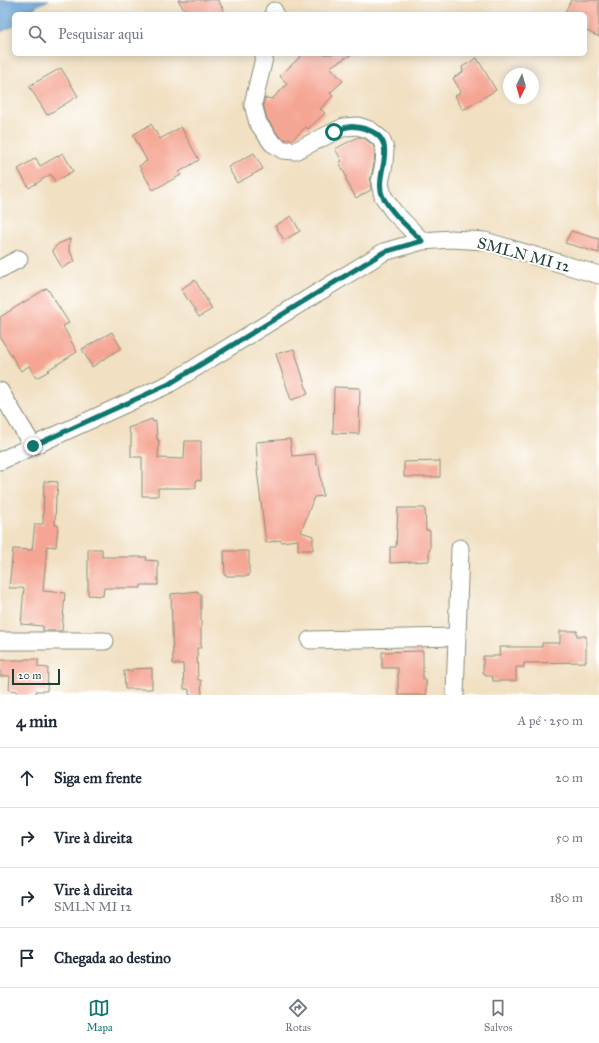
<!DOCTYPE html>
<html lang="pt">
<head>
<meta charset="utf-8">
<style>
  :root { --surface:#fff; --page:#f6f6f7; --text:#1f2937; --muted:#747a83; --line:#e0e1e3; --accent:#0f766e }
  body { margin:0; font-family:"IM FELL Great Primer",serif; background:var(--page); color:var(--text) }
  .compass { position:absolute; left:503px; top:68px; width:36px; height:36px; border-radius:50%; background:var(--surface); box-shadow:0 2px 10px #0003; rotate:185deg }
  .scale { position:absolute; left:12px; bottom:10px; width:48px; box-sizing:border-box; padding-left:4px; border:2px solid #1f3d34; border-top:0; font-size:11px; line-height:14px; white-space:nowrap; color:#1f3d34; -webkit-text-stroke:3px #fff; paint-order:stroke }
  .stop { position:absolute; width:12px; height:12px; margin:-9px; border:3px solid #0f766e; border-radius:50%; background:#fff }
  .stop.end { background:#0f766e; border-color:#fff; box-shadow:0 1px 4px #0008 }
  .list { margin:0; padding:0; list-style:none }
  h2 { display:flex; justify-content:space-between; align-items:center; height:52px; margin:0; padding:0 16px; font-size:17px }
  h2 small { font-size:13px; font-weight:400; color:var(--muted) }
  .list li { display:grid; grid-template-columns:26px 1fr auto; gap:12px; align-items:center; box-sizing:border-box; height:60px; padding:0 16px; border-top:1px solid var(--line) }
  .list b { display:block; font-size:15px; white-space:nowrap }
  .list p { margin:0; font-size:13px; white-space:nowrap; color:var(--muted) }
  .list em { font-size:13px; font-style:normal; color:var(--muted) }
  .icon { flex:none; width:22px; height:22px; fill:none; stroke:currentColor; stroke-width:2; stroke-linecap:round; stroke-linejoin:round }
  .map { position:relative; flex:none; width:599px; height:695px; overflow:hidden }
  .search { position:absolute; background:var(--surface); box-shadow:0 2px 10px #0003; left:12px; right:12px; top:12px; height:44px; display:flex; align-items:center; gap:10px; box-sizing:border-box; padding:0 14px; border-radius:6px; color:var(--muted); font-size:15px }
  .sheet { height:292px; background:var(--surface) }
  nav { display:flex; justify-content:space-around; align-items:center; box-sizing:border-box; height:56px; border-top:1px solid var(--line); background:var(--surface); font-size:11px; color:var(--muted) }
  nav a { display:grid; justify-items:center; gap:2px }
  nav .on { color:var(--accent) }
  .map>svg:first-child { display:block }
  .water { fill:#64a0d4; stroke:#426e84 }
  .building { fill:#f5a593 }
  .lines { fill:none; stroke-linecap:round; stroke-linejoin:round }
  .minor-casing { stroke:#888e7b; stroke-width:19 }
  .minor { stroke:#fff; stroke-width:17 }
  .route { stroke:#0f766e; stroke-width:5 }
  .labels { text-anchor:middle; stroke-width:4; stroke-linejoin:round; paint-order:stroke }
  .street-label { font-size:16px; fill:#1f3d34; stroke:#fff }
</style>
</head>
<body>
<div class="map">
<svg width="599" height="695" viewBox="0 0 599 695">
  <rect width="100%" height="100%" fill="#fff"/>
  <filter id="ink" filterUnits="userSpaceOnUse"><feTurbulence type="fractalNoise" baseFrequency=".025" numOctaves="2"/><feDisplacementMap in="SourceGraphic" scale="8" xChannelSelector="R" yChannelSelector="G"/><feConvolveMatrix kernelMatrix="1 2 1 2 8 2 1 2 1" color-interpolation-filters="sRGB"/></filter>
  <filter id="wash" filterUnits="userSpaceOnUse"><feTurbulence type="fractalNoise" baseFrequency=".012" numOctaves="4" result="noise"/><feDisplacementMap in="SourceGraphic" scale="16" xChannelSelector="R" yChannelSelector="G"/><feGaussianBlur stdDeviation="0.9" result="paint"/><feColorMatrix in="noise" values="0 0 0 0 0 0 0 0 0 0 0 0 0 0 0 0 0 1.4 0 .05"/><feComposite in="paint" operator="in"/></filter>
  <g filter="url(#wash)">
    <rect width="100%" height="100%" fill="#f1e0c2"/>
    <path class="water" d="M 0,0 L 49,0 L 38,5 L 28,14 L 14,14 L 14,26 L 0,32 Z"/>
    <g id="blocks">
      <path class="building" d="M 178,0 L 218,0 L 226,14 L 187,14 Z
        M 571,0 L 599,0 L 599,37 L 585,30 L 585,14 L 564,14 Z
        M 303,54 L 352,54 L 330,67 L 343,81 L 330,93 L 333,96 L 320,109 L 325,113 L 308,129 L 306,127 L 292,140 L 289,138 L 286,140 L 279,136 L 267,119 L 263,104 L 265,98 L 272,99 L 287,84 L 280,76 Z
        M 477,58 L 496,90 L 463,110 L 455,96 L 461,92 L 453,78 L 463,72 L 462,67 Z
        M 61,68 L 78,96 L 47,115 L 29,86 Z
        M 151,124 L 160,139 L 181,127 L 199,160 L 179,172 L 181,175 L 153,190 L 139,166 L 147,161 L 133,135 Z
        M 358,137 L 365,139 L 373,145 L 375,151 L 374,163 L 370,181 L 371,190 L 356,198 L 346,180 L 346,176 L 339,162 L 342,161 L 335,149 Z
        M 63,153 L 73,171 L 55,182 L 51,174 L 29,188 L 18,169 L 36,158 L 40,166 Z
        M 254,153 L 263,169 L 237,183 L 228,167 Z
        M 291,216 L 300,231 L 284,240 L 275,226 Z
        M 571,231 L 599,239 L 599,253 L 565,243 Z
        M 70,239 L 69,250 L 75,261 L 62,268 L 52,250 L 58,244 Z
        M 195,280 L 212,309 L 199,317 L 181,289 Z
        M 47,288 L 69,323 L 63,326 L 77,352 L 48,370 L 49,371 L 36,378 L 29,366 L 21,371 L 0,337 L 0,317 Z
        M 112,332 L 121,348 L 92,367 L 82,349 Z
        M 294,349 L 308,394 L 291,400 L 276,354 Z
        M 334,387 L 360,388 L 359,434 L 333,433 Z
        M 152,419 L 153,422 L 156,421 L 157,440 L 159,440 L 158,458 L 184,459 L 185,441 L 201,441 L 201,481 L 196,480 L 196,488 L 158,488 L 158,496 L 142,496 L 142,457 L 131,457 L 131,437 L 128,428 Z
        M 290,439 L 292,456 L 315,454 L 317,465 L 319,465 L 323,496 L 314,497 L 301,532 L 313,536 L 313,550 L 298,550 L 298,540 L 281,542 L 280,540 L 266,543 L 257,470 L 258,470 L 256,442 Z
        M 440,461 L 440,477 L 404,477 L 404,462 Z
        M 44,481 L 58,482 L 57,495 L 56,495 L 55,525 L 58,525 L 56,547 L 47,546 L 43,591 L 65,593 L 62,631 L 43,631 L 43,626 L 21,624 L 24,588 L 9,588 L 13,549 L 32,550 L 35,524 L 43,524 Z
        M 398,508 L 425,508 L 426,530 L 430,531 L 430,550 L 429,550 L 429,561 L 390,563 L 390,547 L 396,547 Z
        M 88,549 L 102,549 L 102,557 L 147,557 L 146,560 L 158,561 L 158,585 L 141,585 L 141,588 L 104,588 L 103,596 L 88,595 Z
        M 224,551 L 249,551 L 249,576 L 225,576 Z
        M 198,591 L 198,594 L 201,594 L 201,648 L 197,648 L 198,680 L 201,680 L 202,695 L 189,695 L 189,689 L 184,689 L 183,664 L 173,664 L 171,594 Z
        M 560,631 L 577,631 L 577,636 L 586,636 L 586,662 L 524,663 L 524,667 L 516,667 L 516,681 L 493,681 L 492,676 L 485,676 L 485,673 L 483,673 L 483,656 L 500,656 L 499,647 L 542,647 L 542,643 L 560,643 Z
        M 423,651 L 423,679 L 426,679 L 426,695 L 398,695 L 398,668 L 382,668 L 382,652 Z
        M 25,659 L 38,659 L 38,667 L 48,668 L 47,691 L 36,691 L 36,695 L 17,695 L 17,691 L 9,690 L 10,676 L 0,676 L 0,660 L 25,660 Z
        M 152,668 L 152,689 L 125,689 L 124,671 L 132,671 L 132,669 Z"/>
    </g>
  </g>
  <g filter="url(#ink)">
    <use href="#blocks" fill-opacity="0" stroke="#888e7b" stroke-width="1"/>
    <g class="lines">
      <defs>
        <path id="minor" d="M 274,14 L 274,11
          M 265,54 L 253,104 L 258,123 L 272,143 L 283,150 L 295,151 L 344,127 L 358,126 L 370,130 L 381,139 L 385,149 L 384,164 L 380,183 L 383,196 L 393,211 L 422,241
          M 0,269 L 19,259
          M 0,391 L 33,446
          M 0,461 L 169,384 L 384,252 L 422,241 L 451,239 L 485,241 L 599,275
          M 310,640 L 457,637
          M 0,641 L 105,641
          M 455,695 L 460,548"/>
      </defs>
      <use href="#minor" class="minor-casing"/>
      <use href="#minor" class="minor"/>
    </g>
  </g>
  <g class="lines" filter="url(#ink)">
    <path class="route" d="M 33,446 L 169,384 L 384,252 L 422,241 C 409,228 392,214 383,197 C 372,175 403,141 366,129 C 353,125 346,126 334,132"/>
  </g>
  <g class="labels">
    <g class="street-label">
      <text transform="translate(524 254) rotate(15)" y="6">SMLN MI 12</text>
    </g>
  </g>
</svg>
<svg class="compass" viewBox="-18 -18 36 36"><path d="M0-13l5 13h-10z" fill="#e53935"/><path d="M0 13l5-13h-10z" fill="#747a83"/></svg>
<div class="scale">20 m</div>
<div class="stop" style="left:334px;top:132px"></div>
<div class="stop end" style="left:33px;top:446px"></div>
<div class="search"><svg class="icon" aria-label="search" viewBox="0 0 24 24"><circle cx="10" cy="10" r="6"/><path d="M15 15l6 6"/></svg>Pesquisar aqui</div>
</div>
<section class="sheet">
<h2>4 min<small>A pé · 250 m</small></h2>
<ul class="list">
<li><svg class="icon" aria-label="ahead" viewBox="0 0 24 24"><path d="M12 20V5M6 11l6-6 6 6"/></svg><div><b>Siga em frente</b></div><em>20 m</em></li>
<li><svg class="icon" aria-label="right" viewBox="0 0 24 24"><path d="M7 20v-9h11M14 6l5 5-5 5"/></svg><div><b>Vire à direita</b></div><em>50 m</em></li>
<li><svg class="icon" aria-label="right" viewBox="0 0 24 24"><path d="M7 20v-9h11M14 6l5 5-5 5"/></svg><div><b>Vire à direita</b><p>SMLN MI 12</p></div><em>180 m</em></li>
<li><svg class="icon" aria-label="arrive" viewBox="0 0 24 24"><path d="M6 21V4h12l-3 4 3 4H6"/></svg><div><b>Chegada ao destino</b></div></li>
</ul>
</section>
<nav>
<a class="on"><svg class="icon" aria-label="map" viewBox="0 0 24 24"><path d="M3 6l6-2 6 2 6-2v14l-6 2-6-2-6 2zM9 4v14M15 6v14"/></svg>Mapa</a>
<a><svg class="icon" aria-label="directions" viewBox="0 0 24 24"><path d="M12 3l9 9-9 9-9-9zM9 14v-3h6M13 9l2 2-2 2"/></svg>Rotas</a>
<a><svg class="icon" aria-label="saved" viewBox="0 0 24 24"><path d="M7 4h10v16l-5-4-5 4z"/></svg>Salvos</a>
</nav>
</body>
</html>
